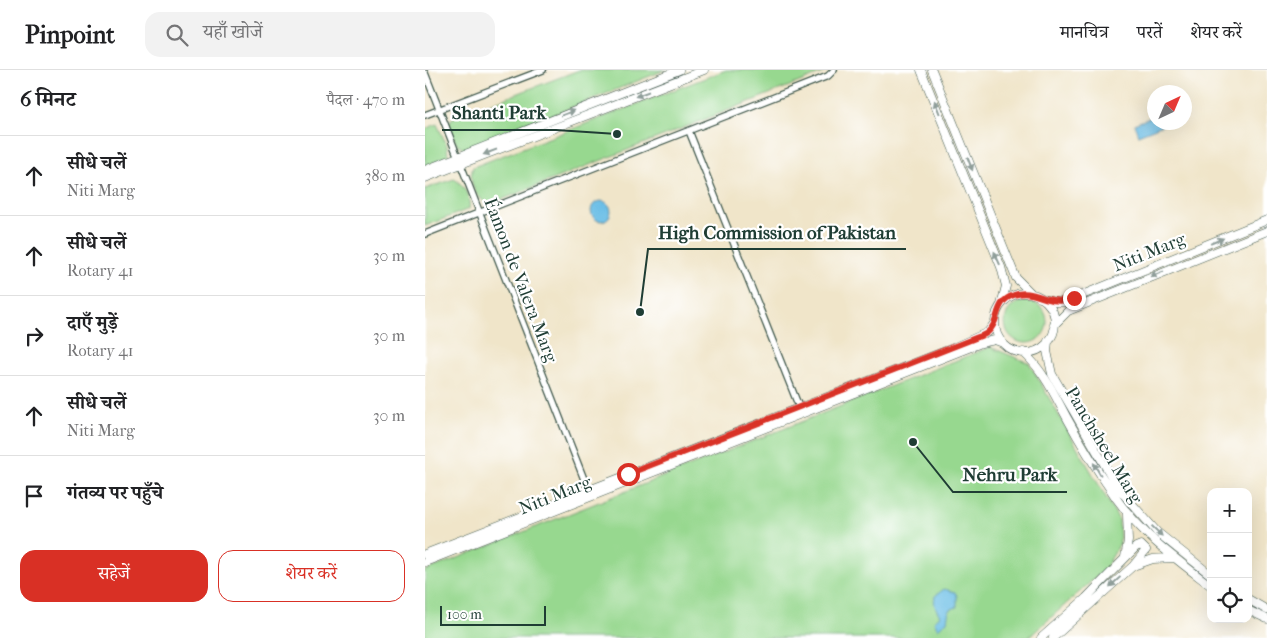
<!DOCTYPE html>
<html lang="hi">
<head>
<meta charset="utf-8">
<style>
  :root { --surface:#fff; --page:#f2f2f2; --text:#202124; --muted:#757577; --line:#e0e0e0; --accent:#d93025 }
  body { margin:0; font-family:"IM FELL French Canon","Noto Serif Devanagari",serif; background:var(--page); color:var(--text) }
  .controls { position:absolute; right:15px; bottom:15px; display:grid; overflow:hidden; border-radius:10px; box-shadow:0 5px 20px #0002 }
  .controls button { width:45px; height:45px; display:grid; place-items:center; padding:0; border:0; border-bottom:1px solid var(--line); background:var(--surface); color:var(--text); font:25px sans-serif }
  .compass { position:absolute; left:722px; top:15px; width:45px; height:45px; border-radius:50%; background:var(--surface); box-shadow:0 5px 20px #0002; rotate:44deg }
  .scale { position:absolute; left:15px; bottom:12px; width:106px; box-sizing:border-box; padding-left:5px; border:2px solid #1f3d34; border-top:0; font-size:14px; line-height:18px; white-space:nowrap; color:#1f3d34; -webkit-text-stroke:4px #fff; paint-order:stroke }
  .stop { position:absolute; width:15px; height:15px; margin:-11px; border:4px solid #d93025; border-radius:50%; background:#fff }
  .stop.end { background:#d93025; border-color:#fff; box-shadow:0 1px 5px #0008 }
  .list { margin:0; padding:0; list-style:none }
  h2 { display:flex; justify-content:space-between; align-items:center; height:65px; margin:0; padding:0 20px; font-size:21px }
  h2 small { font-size:16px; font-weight:400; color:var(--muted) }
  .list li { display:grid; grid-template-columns:32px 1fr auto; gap:15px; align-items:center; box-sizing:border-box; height:80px; padding:0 20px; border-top:1px solid var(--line) }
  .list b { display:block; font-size:19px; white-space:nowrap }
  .list p { margin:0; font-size:16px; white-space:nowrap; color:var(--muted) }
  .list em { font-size:16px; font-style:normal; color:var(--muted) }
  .actions { display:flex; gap:10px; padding:15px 20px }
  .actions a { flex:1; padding:11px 0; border:1px solid var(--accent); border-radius:15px; text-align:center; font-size:18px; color:var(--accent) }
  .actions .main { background:var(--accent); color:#fff }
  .icon { flex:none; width:28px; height:28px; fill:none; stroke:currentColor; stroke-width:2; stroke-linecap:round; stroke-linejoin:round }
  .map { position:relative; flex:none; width:842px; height:568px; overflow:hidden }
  header { display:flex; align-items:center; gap:30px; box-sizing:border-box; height:70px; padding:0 25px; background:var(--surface); border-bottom:1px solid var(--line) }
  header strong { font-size:24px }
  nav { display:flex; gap:28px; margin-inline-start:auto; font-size:18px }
  .search { width:350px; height:45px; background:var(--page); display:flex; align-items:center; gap:12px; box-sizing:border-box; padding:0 18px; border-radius:15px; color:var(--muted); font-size:19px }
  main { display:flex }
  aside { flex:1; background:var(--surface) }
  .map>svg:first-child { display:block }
  .green { fill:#97d88f; stroke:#5b8a62 }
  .water { fill:#6abee6; stroke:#447e8d }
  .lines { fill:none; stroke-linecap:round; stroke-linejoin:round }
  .street-casing { stroke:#3e564a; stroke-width:8 }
  .secondary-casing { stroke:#3e564a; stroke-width:9 }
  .street { stroke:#fff; stroke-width:5.5 }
  .secondary { stroke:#fff; stroke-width:8 }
  .oneway { fill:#8f9e9a }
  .route { stroke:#d93025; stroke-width:6 }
  .labels { text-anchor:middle; stroke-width:4.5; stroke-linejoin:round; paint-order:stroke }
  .street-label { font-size:18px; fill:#1f3d34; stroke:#fff }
  .leader { fill:none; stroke:#1f3d34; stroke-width:2 }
  .callout-dot { fill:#1f3d34; stroke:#fff; stroke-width:2 }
  .callout-label { font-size:19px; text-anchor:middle; font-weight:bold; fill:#1f3d34; stroke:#fff; stroke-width:4.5; stroke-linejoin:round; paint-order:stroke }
</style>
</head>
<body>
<header>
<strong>Pinpoint</strong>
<div class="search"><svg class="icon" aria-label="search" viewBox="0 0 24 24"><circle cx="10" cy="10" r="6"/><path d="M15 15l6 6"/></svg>यहाँ खोजें</div>
<nav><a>मानचित्र</a><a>परतें</a><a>शेयर करें</a></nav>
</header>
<main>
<aside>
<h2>6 मिनट<small>पैदल · 470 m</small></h2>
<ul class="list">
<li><svg class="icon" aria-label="ahead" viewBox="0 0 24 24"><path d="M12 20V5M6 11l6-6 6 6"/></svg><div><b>सीधे चलें</b><p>Niti Marg</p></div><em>380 m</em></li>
<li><svg class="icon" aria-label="ahead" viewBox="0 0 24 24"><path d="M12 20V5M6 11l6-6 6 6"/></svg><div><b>सीधे चलें</b><p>Rotary 41</p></div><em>30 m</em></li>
<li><svg class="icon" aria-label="right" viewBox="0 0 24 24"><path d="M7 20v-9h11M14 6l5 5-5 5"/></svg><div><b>दाएँ मुड़ें</b><p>Rotary 41</p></div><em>30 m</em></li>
<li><svg class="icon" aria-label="ahead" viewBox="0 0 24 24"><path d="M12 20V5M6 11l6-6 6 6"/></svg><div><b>सीधे चलें</b><p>Niti Marg</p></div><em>30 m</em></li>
<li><svg class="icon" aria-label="arrive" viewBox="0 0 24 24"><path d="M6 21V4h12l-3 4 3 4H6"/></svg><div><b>गंतव्य पर पहुँचे</b></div></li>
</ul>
<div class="actions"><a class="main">सहेजें</a><a>शेयर करें</a></div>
</aside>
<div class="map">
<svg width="842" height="568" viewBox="0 0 842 568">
  <rect width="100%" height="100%" fill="#fff"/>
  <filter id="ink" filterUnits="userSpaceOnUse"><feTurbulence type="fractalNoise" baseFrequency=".02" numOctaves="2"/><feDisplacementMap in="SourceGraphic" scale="10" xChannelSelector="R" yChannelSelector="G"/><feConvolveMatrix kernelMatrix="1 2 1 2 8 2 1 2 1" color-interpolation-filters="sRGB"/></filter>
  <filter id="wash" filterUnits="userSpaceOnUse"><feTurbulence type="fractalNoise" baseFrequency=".0096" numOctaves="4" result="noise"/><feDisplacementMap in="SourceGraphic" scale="20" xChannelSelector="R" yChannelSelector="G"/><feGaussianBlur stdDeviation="1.12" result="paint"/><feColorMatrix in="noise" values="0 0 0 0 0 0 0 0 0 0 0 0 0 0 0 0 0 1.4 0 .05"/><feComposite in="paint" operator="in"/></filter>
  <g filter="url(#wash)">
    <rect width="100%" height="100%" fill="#f0e5c9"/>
    <path class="green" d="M 154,0 L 240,0 L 40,80 L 31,73 L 24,55 L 26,49 Z
      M 301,0 L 405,0 L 63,135 C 50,125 43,113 48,97 Z
      M 12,54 L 22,76 L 23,86 L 0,96 L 0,59 Z
      M 29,109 C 39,114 46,128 44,139 L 0,156 L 0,119 Z
      M580 252a21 21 0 1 1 42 0a21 21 0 1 1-42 0Z
      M 565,277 L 604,293 L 694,450 L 695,473 L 680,499 L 603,568 L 0,568 L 0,501 Z"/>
    <path class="water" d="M 729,46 L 730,52 L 736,53 L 738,55 L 713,65 L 709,54 Z
      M166 141a10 10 0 1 1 20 0a10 10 0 1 1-20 0Z
      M 519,519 L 530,522 L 532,526 L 532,537 L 524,540 L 522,551 L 513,559 L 509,551 L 515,546 C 511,538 508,535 510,526 Z"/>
  </g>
  <g filter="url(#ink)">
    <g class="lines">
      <defs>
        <path id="street" d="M 0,3 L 164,422
          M 0,45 L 118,0
          M 264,61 L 374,337
          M 0,164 L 403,6 L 409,0"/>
        <path id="secondary" d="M 496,0 L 576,197 L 581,216 L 576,235
          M 507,0 L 591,208 L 607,224
          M 0,100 L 254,0
          M 0,108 L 279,0
          M570 253a30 30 0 1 1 60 0a30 30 0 1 1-60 0Z
          M 615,228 L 630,232 L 640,232 L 842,150
          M 629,255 L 643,241 L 842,161
          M 623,271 L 622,281 L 627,304 L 693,418 L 732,462 L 786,505
          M 598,282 C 619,301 629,324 642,348 C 654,370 667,392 681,413 C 710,460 743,483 786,516
          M 0,484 L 523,280 L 563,262 L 570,252
          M 700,487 L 703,471 L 702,444
          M 0,492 L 556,273 L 570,270 L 578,273
          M 823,529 L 842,540
          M 823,540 L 842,549
          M 616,568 L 661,528 L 711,477 L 716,475 L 721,480 L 708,496
          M 628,568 L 708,496 L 728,489 L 749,488"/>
      </defs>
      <use href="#street" class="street-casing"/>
      <use href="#secondary" class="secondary-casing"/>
      <use href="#street" class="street"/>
      <use href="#secondary" class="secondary"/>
    </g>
    <defs><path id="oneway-solid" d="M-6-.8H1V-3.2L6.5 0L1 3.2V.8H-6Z" transform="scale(1.25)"/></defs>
    <g class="oneway">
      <use href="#oneway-solid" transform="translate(217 24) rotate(159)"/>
      <use href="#oneway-solid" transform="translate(512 37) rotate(-111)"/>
      <use href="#oneway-solid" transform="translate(143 43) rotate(-21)"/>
      <use href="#oneway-solid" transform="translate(65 82) rotate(159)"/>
      <use href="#oneway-solid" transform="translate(545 94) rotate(69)"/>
      <use href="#oneway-solid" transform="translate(792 171) rotate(-23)"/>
      <use href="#oneway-solid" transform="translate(572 188) rotate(-114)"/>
      <use href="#oneway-solid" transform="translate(732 204) rotate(159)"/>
      <use href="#oneway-solid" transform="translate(672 399) rotate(-120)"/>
      <use href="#oneway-solid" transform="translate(732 461) rotate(44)"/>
      <use href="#oneway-solid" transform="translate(690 512) rotate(137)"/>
    </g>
  </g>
  <g class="lines" filter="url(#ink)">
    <path class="route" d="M 203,404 L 553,267 C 556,266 561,264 563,262 C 576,251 568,232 589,225 C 610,217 624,238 649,228"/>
  </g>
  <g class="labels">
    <g class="street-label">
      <text transform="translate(724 182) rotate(-22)" y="6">Niti Marg</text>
      <text transform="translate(96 210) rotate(69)" y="6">Éamon de Valera Marg</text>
      <text transform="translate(679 375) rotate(59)" y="6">Panchsheel Marg</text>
      <text transform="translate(130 425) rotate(-22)" y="6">Niti Marg</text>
    </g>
  </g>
  <path class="leader" d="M192 64L131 60H17M215 242L223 179H481M488 372L528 422H642"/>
  <g class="callout-dot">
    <circle cx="192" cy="64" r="5"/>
    <circle cx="215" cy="242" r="5"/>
    <circle cx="488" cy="372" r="5"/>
  </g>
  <g class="callout-label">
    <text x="74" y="49">Shanti Park</text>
    <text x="352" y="169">High Commission of Pakistan</text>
    <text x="585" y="411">Nehru Park</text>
  </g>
</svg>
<div class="controls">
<button>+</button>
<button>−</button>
<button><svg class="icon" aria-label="locate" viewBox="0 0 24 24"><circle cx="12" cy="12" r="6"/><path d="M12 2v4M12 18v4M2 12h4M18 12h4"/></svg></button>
</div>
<svg class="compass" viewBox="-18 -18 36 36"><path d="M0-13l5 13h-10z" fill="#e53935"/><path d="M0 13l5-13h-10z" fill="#757577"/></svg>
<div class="scale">100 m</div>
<div class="stop" style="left:203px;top:404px"></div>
<div class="stop end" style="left:649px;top:228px"></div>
</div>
</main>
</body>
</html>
